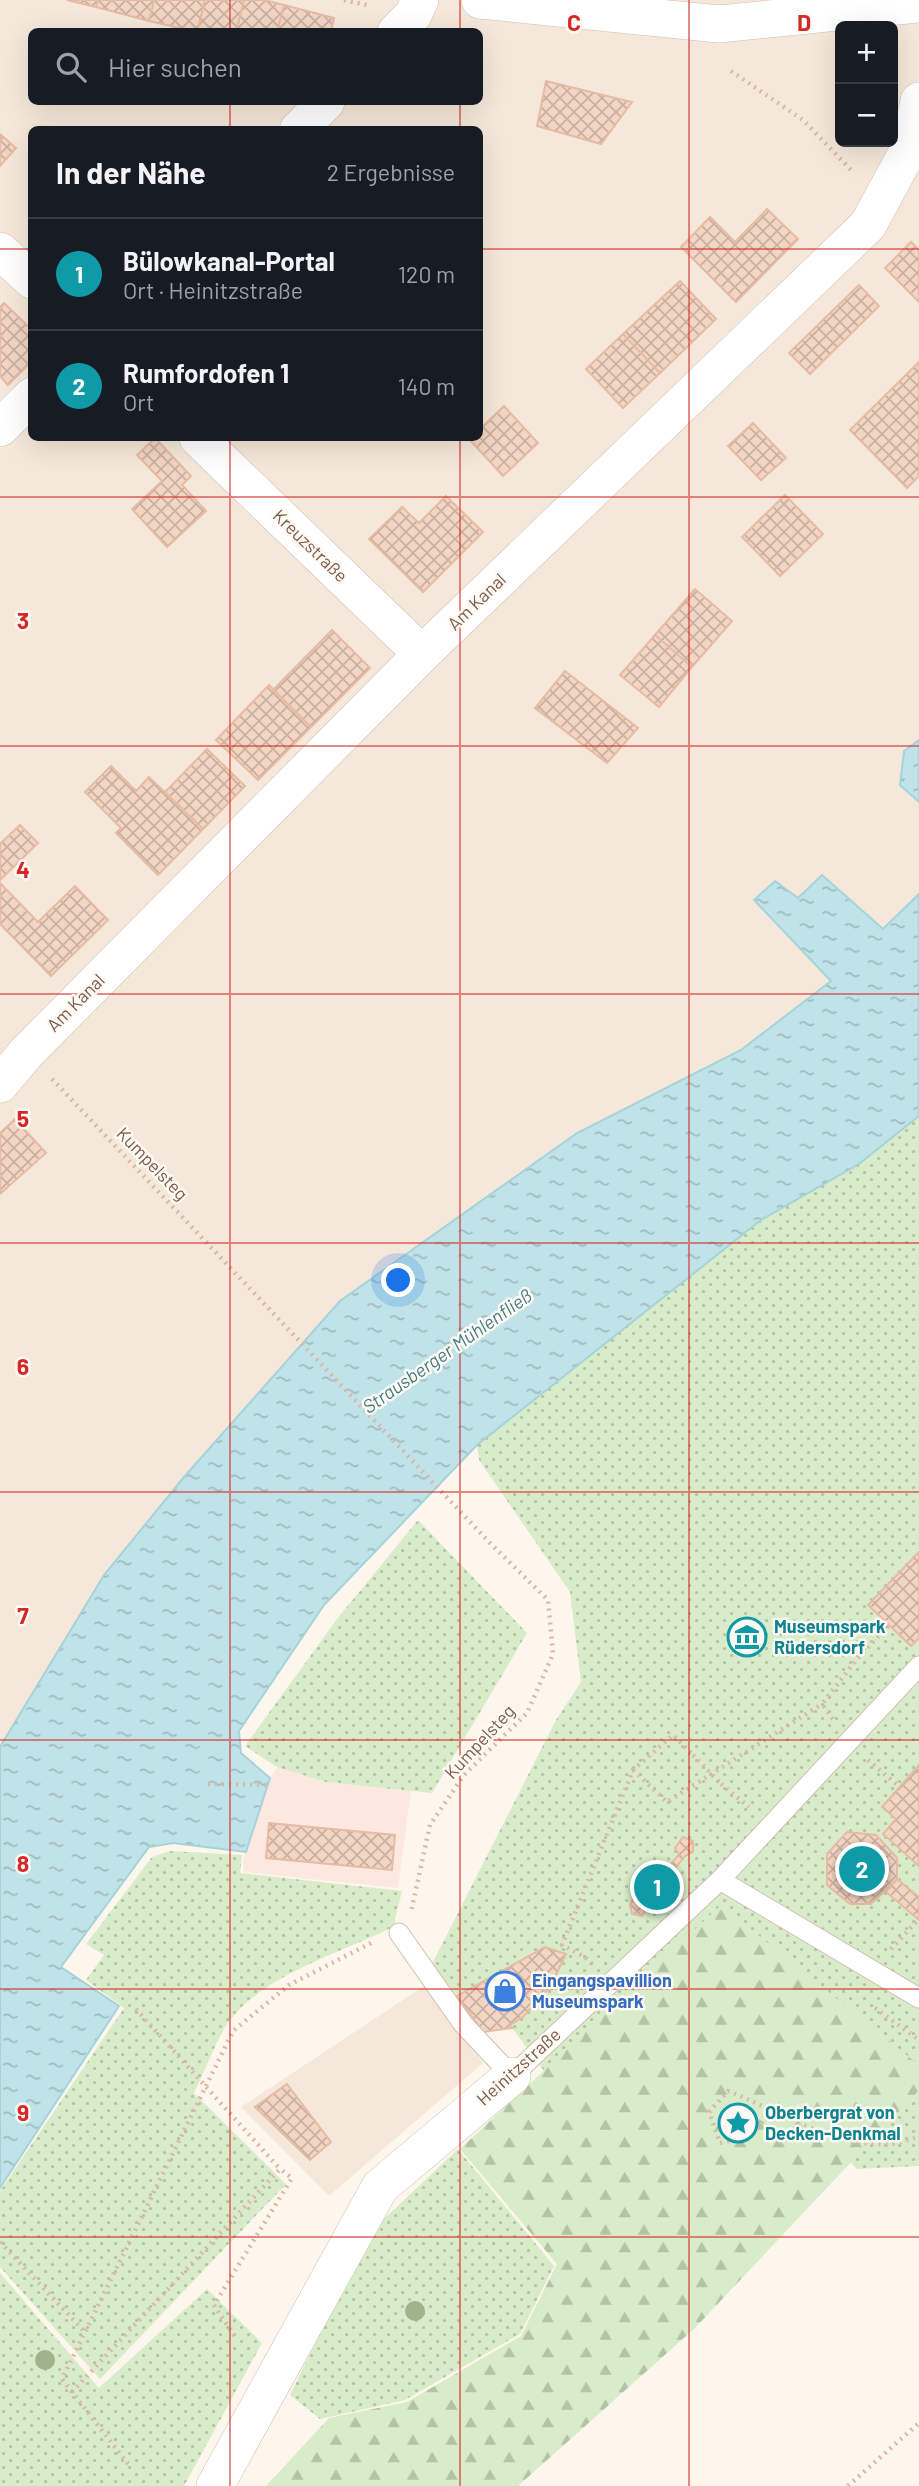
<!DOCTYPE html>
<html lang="de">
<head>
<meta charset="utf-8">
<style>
  :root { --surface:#171b24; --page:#242831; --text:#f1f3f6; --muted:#9ea1a6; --line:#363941; --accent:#2563eb }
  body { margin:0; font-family:Barlow,sans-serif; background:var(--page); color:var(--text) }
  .controls { position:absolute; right:21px; top:21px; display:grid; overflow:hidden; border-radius:10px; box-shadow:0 7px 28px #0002 }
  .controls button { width:63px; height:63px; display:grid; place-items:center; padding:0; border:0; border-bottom:2px solid var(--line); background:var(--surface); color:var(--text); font:35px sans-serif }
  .you { position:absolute; left:399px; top:1281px; width:24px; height:24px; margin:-18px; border:5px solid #fff; border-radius:50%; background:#1a73e8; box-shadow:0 0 0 10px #1a73e833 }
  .badge { display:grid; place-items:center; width:46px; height:46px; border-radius:50%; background:var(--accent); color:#fff; font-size:23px; font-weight:700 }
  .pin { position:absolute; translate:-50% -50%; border:4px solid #fff; box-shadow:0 2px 7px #0006 }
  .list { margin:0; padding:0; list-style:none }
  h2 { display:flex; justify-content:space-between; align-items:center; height:91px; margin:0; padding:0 28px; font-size:30px }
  h2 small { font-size:23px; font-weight:400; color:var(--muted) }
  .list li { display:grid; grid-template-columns:46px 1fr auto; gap:21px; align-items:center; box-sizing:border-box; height:112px; padding:0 28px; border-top:2px solid var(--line) }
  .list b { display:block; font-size:26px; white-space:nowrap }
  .list p { margin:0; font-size:23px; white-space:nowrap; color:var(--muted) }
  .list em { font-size:23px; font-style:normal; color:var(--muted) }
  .icon { flex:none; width:38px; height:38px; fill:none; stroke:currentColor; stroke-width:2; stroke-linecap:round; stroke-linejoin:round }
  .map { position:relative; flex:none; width:919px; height:2486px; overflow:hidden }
  .search { position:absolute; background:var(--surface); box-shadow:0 7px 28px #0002; left:28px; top:28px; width:455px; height:77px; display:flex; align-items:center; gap:18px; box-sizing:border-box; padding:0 24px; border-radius:10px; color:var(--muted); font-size:26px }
  .panel { position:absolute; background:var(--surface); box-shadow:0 7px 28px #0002; left:28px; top:126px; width:455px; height:315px; border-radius:10px }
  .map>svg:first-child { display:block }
  .residential { fill:#f5e8da; fill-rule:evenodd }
  .commercial { fill:#fde8e0 }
  .grass { fill:url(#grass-dots) }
  .forest { fill:url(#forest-firs) }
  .water { fill:url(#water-ripples); stroke:#a5d3da; stroke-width:2 }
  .building { fill:url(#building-cross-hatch); stroke:#e6bba3; stroke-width:2 }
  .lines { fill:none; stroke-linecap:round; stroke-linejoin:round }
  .lane-casing { stroke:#d1beb0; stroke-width:21 }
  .street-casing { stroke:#d1beb0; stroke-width:38 }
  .path { stroke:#d9b8a5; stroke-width:4.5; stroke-dasharray:2 5; stroke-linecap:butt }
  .lane { stroke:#fff; stroke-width:19 }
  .street { stroke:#fff; stroke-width:37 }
  .path-bridge { stroke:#d9b8a5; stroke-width:4.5; stroke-dasharray:2 5; stroke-linecap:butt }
  .tree { fill:#a0b28e }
  .grid { fill:none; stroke:#d62828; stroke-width:2; stroke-opacity:0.55 }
  .labels { text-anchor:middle; stroke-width:5; stroke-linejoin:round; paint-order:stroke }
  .street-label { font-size:18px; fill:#7a5c4d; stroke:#fffaf3 }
  .culture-label { font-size:18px; font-weight:bold; fill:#0d838f; stroke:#fffaf3; text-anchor:start }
  .shop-label { font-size:18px; font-weight:bold; fill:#366cbe; stroke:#fffaf3; text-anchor:start }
  .water-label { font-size:19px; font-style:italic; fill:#437c86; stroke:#fffaf3 }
  .grid-label { font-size:23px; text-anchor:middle; font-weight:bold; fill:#d62828; stroke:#fffaf3; stroke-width:5; stroke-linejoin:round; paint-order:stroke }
</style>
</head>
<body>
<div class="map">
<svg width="919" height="2486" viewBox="0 0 919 2486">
  <defs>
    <pattern id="grass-dots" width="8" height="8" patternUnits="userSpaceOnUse" patternTransform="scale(1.75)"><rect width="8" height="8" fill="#d8ecc9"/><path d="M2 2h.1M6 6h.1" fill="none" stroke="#b4c2a5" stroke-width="1.8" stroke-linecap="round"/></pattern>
    <pattern id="forest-firs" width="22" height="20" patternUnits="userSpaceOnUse" patternTransform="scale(1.75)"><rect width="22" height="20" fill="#d8ecc9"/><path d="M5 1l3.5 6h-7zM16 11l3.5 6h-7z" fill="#b4c2a5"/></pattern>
    <pattern id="water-ripples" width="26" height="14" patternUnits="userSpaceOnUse" patternTransform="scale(1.75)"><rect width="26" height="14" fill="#bfe3e8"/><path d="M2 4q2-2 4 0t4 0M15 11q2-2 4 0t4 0" fill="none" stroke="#a0bbbe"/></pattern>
    <pattern id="building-cross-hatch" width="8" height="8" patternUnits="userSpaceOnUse" patternTransform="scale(1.75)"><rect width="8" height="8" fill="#f3d5c3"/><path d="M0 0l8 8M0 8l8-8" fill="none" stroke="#cab0a1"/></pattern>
  </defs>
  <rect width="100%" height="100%" fill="#fdf6ec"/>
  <path class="residential" d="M 0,0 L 919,0 L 919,740 L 904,751 L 900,785 L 919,802 L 919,894 L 883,929 L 823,875 L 798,898 L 775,881 L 755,900 L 831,981 L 741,1050 L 577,1133 L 340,1301 L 184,1477 L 104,1575 L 0,1747 ZM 840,26 L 893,26 L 893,142 L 840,142 ZM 32,32 L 480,32 L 480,102 L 32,102 ZM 32,130 L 480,130 L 480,438 L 32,438 Z
    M 427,1984 L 483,2063 L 329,2196 L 241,2107 Z"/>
  <path class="commercial" d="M 277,1767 L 326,1782 L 411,1790 L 398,1888 L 243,1872 L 244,1856 L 270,1778 Z"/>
  <path class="grass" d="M 919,1116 L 919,2166 L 857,2169 L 844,2156 L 717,1919 L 545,2072 L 512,2028 L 483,2032 L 432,1964 L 556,1720 L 581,1682 L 570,1592 L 479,1460 L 477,1445 L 761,1220 L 859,1164 Z
    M 418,1520 L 527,1633 L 432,1793 L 326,1782 L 277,1767 L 245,1746 L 337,1619 Z
    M 170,1851 L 242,1855 L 240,1873 L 402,1891 L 393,1927 C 341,1953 255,1977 224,2029 C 213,2049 204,2072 194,2093 L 286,2184 L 100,2379 L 0,2267 L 0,2191 L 124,2008 L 86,1980 L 104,1955 L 86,1944 L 152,1857 Z
    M 458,2149 L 554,2266 L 520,2334 L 405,2400 L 320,2419 L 290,2395 L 368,2234 Z
    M 0,2273 L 99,2388 L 207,2289 L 262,2343 L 184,2486 L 0,2486 Z"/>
  <path class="forest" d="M 721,1905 L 919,2065 L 919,2090 L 695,2328 L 518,2486 L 266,2486 L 329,2418 L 407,2402 L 521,2336 L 557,2264 L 460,2149 Z"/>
  <path class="water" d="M 919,740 L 919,802 L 900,785 L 904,751 Z
    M 822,875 L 883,929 L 919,894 L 919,1116 L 859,1164 L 761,1220 L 477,1445 L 324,1605 L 239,1731 L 241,1753 L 270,1778 L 246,1852 L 173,1843 L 149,1847 L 61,1967 L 119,2006 L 0,2188 L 0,1747 L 104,1575 L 184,1477 L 340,1301 L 577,1133 L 741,1050 L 831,981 L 754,900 L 775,881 L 798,898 Z"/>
  <path class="building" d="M 67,0 L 98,0 L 96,7 Z
    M 98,0 L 154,0 L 149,21 L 96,7 Z
    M 154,0 L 205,0 L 197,32 L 149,21 Z
    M 205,0 L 244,0 L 236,32 L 197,32 Z
    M 244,0 L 264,0 L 284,5 L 277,32 L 236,32 Z
    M 284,5 L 334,18 L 331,32 L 277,32 Z
    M 546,81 L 632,102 L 601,144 L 537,126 Z
    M 0,134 L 16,148 L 0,166 Z
    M 767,209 L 798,239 L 736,302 L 681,247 L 710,217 L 735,242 Z
    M 911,242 L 919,250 L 919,302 L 885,268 Z
    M 680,281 L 716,319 L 660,373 L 623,334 Z
    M 859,285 L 879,306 L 810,374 L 789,353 Z
    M 4,303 L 32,330 L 32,361 L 8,385 L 0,376 L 0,307 Z
    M 623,334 L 660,373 L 623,408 L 586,369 Z
    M 919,362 L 919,476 L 907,488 L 850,430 Z
    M 504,406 L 538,443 L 503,476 L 469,439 L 480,438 L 480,429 Z
    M 753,423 L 786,458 L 761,480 L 728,446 Z
    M 155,438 L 191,476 L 182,485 L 206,511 L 167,547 L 132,509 L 162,481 L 137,455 Z
    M 785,495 L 823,534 L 780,576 L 742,537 Z
    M 446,496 L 483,532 L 423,592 L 369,539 L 402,507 L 419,523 Z
    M 695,589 L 732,621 L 692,667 L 655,635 Z
    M 332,630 L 370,668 L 311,727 L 273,690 Z
    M 655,635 L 692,667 L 659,707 L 620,675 Z
    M 565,671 L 638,728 L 607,763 L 535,708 Z
    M 269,685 L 311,727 L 258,780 L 216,740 Z
    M 207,749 L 245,786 L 203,829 L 165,792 Z
    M 111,766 L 136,791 L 149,777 L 203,829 L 158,875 L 116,833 L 121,828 L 85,792 Z
    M 20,825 L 38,843 L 0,880 L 0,844 Z
    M 0,883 L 38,922 L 75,886 L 108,920 L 51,976 L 0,924 Z
    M 15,1119 L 46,1153 L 0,1194 L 0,1133 Z
    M 919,1552 L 919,1638 L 911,1646 L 868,1605 Z
    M 919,1765 L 919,1866 L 883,1834 L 896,1819 L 882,1807 Z
    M 269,1823 L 395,1835 L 392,1870 L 266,1858 Z
    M 847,1832 L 876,1835 L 897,1858 L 897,1879 L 871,1904 L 850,1904 L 827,1885 L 827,1854 Z
    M 683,1837 L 693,1841 L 693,1852 L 685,1856 L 650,1900 L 642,1916 L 632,1914 L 630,1905 L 634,1897 L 643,1899 L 679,1854 L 675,1848 Z
    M 897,1879 L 919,1897 L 919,1920 L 886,1892 Z
    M 545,1947 L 566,1954 L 550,1987 L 523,2017 L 510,2025 L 512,2028 L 483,2032 L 457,1996 Z
    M 287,2084 L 331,2142 L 310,2160 L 255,2107 Z"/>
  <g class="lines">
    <defs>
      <path id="lane" d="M 720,1880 L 919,1998
        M 399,1933 L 463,2024 L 512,2076 L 720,1880 L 919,1666"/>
      <path id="street" d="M 480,0 L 719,24 L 919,4
        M 396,32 L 413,15 L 420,0
        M 298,130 L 326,102
        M 0,251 L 32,280
        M 0,428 L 32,396
        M 198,438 L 422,654
        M 0,1084 L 26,1053 L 422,654 L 868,225 L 909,149 L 919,101
        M 215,2486 L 380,2187 L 512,2076"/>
    </defs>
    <use href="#lane" class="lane-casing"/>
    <use href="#street" class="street-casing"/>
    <path class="path" d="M 344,0 L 371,6
      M 731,71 L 803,120 L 854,173
      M 52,1079 L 491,1544 L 548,1600 L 553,1654 L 527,1713 L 464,1775 L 430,1825 L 411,1912
      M 833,1719 L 822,1704 L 857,1659 L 889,1625
      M 868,1760 L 900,1787
      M 633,1770 L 667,1802 L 822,1704
      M 208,1784 L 271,1785
      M 721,1784 L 749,1807
      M 891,1949 L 919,1919
      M 592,1964 L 585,1957 L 562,1945 L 633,1770 L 673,1735 L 693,1755
      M 875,2008 L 919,2040
      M 136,2009 L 280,2169
      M 771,2110 L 751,2137 L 720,2143 L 709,2112 L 728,2091 C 779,2111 830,2146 887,2144 C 897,2144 909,2139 919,2137
      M 0,2242 L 85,2332
      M 72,2392 L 280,2169 L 292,2178 L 214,2305 L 235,2337
      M 128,2464 L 62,2379 L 233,2031 L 289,1985 L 375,1941
      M 848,2486 L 919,2423"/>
    <use href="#lane" class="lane"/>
    <use href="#street" class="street"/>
    <path class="path-bridge" d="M 693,1755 L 721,1784"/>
  </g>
  <g class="tree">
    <circle cx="415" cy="2311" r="10"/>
    <circle cx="45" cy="2360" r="10"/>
  </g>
  <path class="grid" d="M 230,0 L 230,32M 460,0 L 460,32M 689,0 L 689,2486M 230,102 L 230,130M 460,102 L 460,130M 0,249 L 32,249M 480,249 L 919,249M 230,438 L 230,2486M 460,438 L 460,2486M 0,497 L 919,497M 0,746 L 919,746M 0,994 L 919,994M 0,1243 L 919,1243M 0,1492 L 919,1492M 0,1740 L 919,1740M 0,1989 L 919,1989M 0,2237 L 919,2237"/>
  <defs>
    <symbol id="museum-ring" viewBox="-11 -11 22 22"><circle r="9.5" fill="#fffaf3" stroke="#0f9aa8" stroke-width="1.5"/><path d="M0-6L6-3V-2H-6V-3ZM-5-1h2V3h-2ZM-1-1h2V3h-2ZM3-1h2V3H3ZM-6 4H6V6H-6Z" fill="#0f9aa8"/></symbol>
    <symbol id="shop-ring" viewBox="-11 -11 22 22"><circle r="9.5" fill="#fffaf3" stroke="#3f7fe0" stroke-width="1.5"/><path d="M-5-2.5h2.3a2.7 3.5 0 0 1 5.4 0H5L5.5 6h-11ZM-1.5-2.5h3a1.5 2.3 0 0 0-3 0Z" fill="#3f7fe0"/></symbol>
    <symbol id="sight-ring" viewBox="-11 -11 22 22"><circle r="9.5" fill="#fffaf3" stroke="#0f9aa8" stroke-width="1.5"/><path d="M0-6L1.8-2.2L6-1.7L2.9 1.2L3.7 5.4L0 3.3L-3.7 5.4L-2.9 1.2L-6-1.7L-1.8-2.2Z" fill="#0f9aa8"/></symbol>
  </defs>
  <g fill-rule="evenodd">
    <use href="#museum-ring" x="725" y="1615" width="44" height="44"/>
    <use href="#shop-ring" x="483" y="1969" width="44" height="44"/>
    <use href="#sight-ring" x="716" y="2101" width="44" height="44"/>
  </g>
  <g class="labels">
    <g class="street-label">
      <text transform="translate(310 546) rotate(44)" y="6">Kreuzstraße</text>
      <text transform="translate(477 602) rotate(-44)" y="6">Am Kanal</text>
      <text transform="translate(76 1003) rotate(-45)" y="6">Am Kanal</text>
      <text transform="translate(152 1164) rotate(46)" y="6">Kumpelsteg</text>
      <text transform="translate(480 1742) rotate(-47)" y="6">Kumpelsteg</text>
      <text transform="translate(519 2067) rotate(-42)" y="6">Heinitzstraße</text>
    </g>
    <g class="culture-label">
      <text x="774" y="1633">Museumspark<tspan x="774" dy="21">Rüdersdorf</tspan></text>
      <text x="765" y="2119">Oberbergrat von<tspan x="765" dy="21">Decken-Denkmal</tspan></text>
    </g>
    <g class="shop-label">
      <text x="532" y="1987">Eingangspavillion<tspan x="532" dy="21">Museumspark</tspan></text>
    </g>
    <g class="water-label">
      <text transform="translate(447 1351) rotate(-35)" y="7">Strausberger Mühlenfließ</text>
    </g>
  </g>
  <g class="grid-label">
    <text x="574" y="31">C</text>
    <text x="804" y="31">D</text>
    <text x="23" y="629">3</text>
    <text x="23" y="878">4</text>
    <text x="23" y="1127">5</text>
    <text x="23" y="1375">6</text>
    <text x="23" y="1624">7</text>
    <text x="23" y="1872">8</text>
    <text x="23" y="2121">9</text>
  </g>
</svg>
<div class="controls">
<button>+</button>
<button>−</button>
</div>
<div class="you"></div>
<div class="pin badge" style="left:657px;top:1887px;background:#0f9aa8">1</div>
<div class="pin badge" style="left:862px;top:1869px;background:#0f9aa8">2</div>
<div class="search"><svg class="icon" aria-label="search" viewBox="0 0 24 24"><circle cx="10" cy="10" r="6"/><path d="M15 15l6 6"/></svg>Hier suchen</div>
<section class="panel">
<h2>In der Nähe<small>2 Ergebnisse</small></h2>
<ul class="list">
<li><span class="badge" style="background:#0f9aa8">1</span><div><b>Bülowkanal-Portal</b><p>Ort · Heinitzstraße</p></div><em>120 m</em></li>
<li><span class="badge" style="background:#0f9aa8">2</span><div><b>Rumfordofen 1</b><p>Ort</p></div><em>140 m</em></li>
</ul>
</section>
</div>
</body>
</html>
